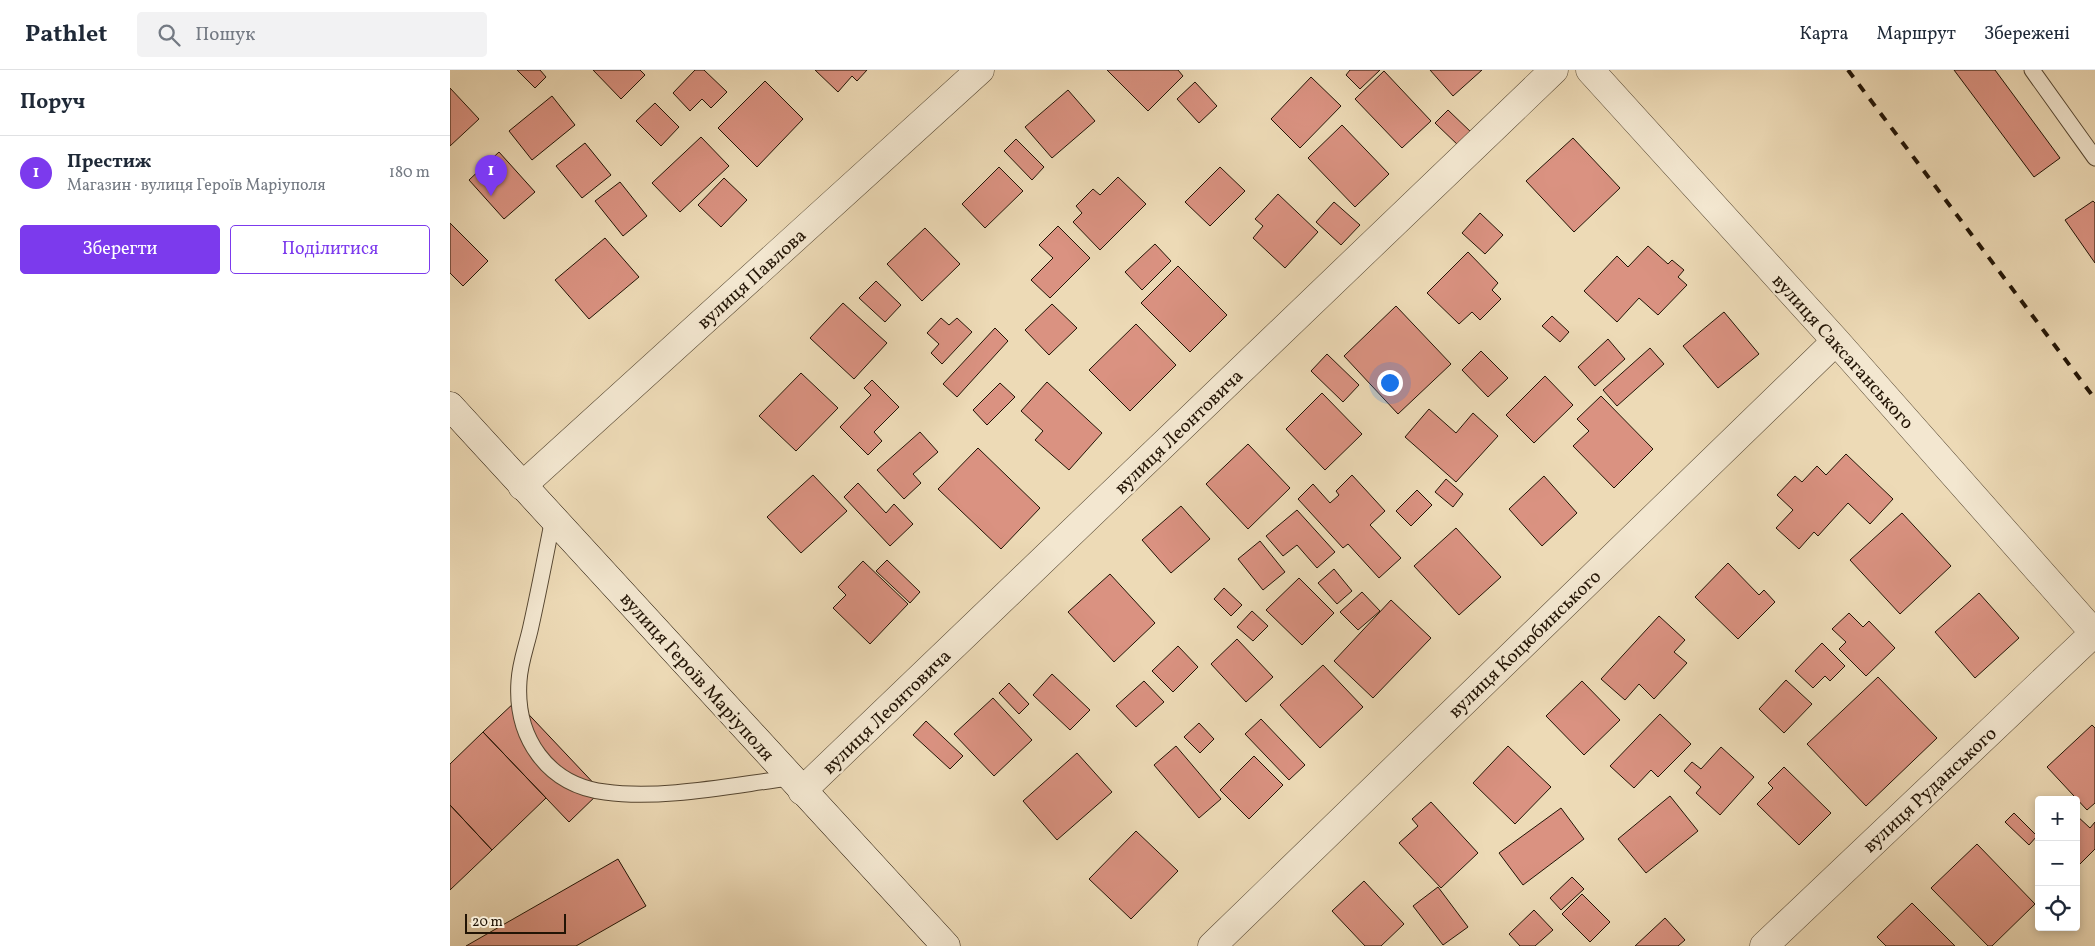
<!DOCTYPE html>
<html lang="uk">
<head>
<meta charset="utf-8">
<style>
  :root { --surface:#fff; --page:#f2f2f3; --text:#1f2937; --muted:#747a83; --line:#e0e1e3; --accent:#7c3aed }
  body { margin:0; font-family:Vollkorn,serif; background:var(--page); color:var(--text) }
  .controls { position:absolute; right:15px; bottom:15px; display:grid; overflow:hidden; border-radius:5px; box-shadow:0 2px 8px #0003 }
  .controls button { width:45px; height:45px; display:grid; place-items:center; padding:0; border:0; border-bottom:1px solid var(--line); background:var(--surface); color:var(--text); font:25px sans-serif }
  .scale { position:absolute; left:15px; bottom:12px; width:101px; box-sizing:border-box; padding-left:5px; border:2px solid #221405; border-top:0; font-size:14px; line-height:18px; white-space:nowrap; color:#221405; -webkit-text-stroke:4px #f3e7d0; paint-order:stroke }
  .you { position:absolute; left:939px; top:312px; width:18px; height:18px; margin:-12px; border:4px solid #fff; border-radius:50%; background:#1a73e8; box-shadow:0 0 0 8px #1a73e833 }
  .badge { display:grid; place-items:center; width:32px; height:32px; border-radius:50%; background:var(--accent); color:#fff; font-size:16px; font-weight:700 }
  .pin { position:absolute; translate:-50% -41px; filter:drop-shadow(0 1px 2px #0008) }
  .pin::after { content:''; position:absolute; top:26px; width:18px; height:15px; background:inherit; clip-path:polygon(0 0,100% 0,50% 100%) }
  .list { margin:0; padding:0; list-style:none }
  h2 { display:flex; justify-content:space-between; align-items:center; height:65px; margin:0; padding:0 20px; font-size:21px }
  h2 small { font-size:16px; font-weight:400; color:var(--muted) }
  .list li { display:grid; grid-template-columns:32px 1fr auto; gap:15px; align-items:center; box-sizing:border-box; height:75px; padding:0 20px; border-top:1px solid var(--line) }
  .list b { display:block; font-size:19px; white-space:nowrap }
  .list p { margin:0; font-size:16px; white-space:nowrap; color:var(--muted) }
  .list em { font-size:16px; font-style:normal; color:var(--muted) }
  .actions { display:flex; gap:10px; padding:15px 20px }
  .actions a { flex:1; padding:11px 0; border:1px solid var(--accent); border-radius:5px; text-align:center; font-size:18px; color:var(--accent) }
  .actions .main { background:var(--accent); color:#fff }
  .icon { flex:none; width:28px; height:28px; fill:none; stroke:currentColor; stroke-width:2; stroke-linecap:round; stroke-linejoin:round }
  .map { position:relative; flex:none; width:1645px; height:876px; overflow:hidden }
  header { display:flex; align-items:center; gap:30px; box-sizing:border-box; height:70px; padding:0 25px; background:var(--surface); border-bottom:1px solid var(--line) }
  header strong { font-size:24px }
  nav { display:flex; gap:28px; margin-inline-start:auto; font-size:18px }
  .search { width:350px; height:45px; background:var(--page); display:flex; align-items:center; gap:12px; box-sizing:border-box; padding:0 18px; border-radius:5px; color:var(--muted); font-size:19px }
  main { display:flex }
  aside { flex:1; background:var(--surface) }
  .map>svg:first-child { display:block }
  .building { fill:#da9281; stroke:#221405 }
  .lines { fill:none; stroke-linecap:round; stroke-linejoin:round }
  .service-casing { stroke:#554631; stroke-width:17 }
  .minor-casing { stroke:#554631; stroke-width:29 }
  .secondary-casing { stroke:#221405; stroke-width:29 }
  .service { stroke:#f3e7d0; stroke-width:15 }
  .minor { stroke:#f3e7d0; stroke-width:28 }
  .secondary { stroke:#f3e7d0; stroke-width:28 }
  .rail { stroke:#221405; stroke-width:4; stroke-dasharray:9 9; stroke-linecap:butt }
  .labels { text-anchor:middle; stroke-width:4.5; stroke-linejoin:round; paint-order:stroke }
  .street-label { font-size:19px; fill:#221405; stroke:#f3e7d0 }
</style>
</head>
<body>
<header>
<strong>Pathlet</strong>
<div class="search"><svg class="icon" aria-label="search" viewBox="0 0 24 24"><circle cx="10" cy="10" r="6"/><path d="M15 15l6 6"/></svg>Пошук</div>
<nav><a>Карта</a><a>Маршрут</a><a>Збережені</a></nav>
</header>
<main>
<aside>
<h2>Поруч<small></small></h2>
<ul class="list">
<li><span class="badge">1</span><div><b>Престиж</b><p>Магазин · вулиця Героїв Маріуполя</p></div><em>180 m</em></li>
</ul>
<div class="actions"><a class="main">Зберегти</a><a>Поділитися</a></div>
</aside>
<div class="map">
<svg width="1645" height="876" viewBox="0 0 1645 876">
  <rect width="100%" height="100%" fill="#eddab6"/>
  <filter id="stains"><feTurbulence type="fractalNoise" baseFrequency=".004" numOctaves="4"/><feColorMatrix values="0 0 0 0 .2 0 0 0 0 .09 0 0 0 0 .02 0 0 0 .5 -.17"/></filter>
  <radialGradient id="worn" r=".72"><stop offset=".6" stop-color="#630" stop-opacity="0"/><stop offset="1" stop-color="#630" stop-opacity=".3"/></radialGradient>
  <path class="building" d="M 67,0 L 90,0 L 96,7 L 85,18 Z
    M 143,0 L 190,0 L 195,5 L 171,29 Z
    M 245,0 L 254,0 L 277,22 L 261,38 L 252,29 L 240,41 L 223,23 Z
    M 365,0 L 417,0 L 407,11 L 402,6 L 388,22 Z
    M 657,0 L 728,0 L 733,6 L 698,41 Z
    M 900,0 L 930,0 L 910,19 L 896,5 Z
    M 980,0 L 1032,0 L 1003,26 Z
    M 1504,0 L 1545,0 L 1610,88 L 1584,107 Z
    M 934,1 L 981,51 L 952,78 L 905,29 Z
    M 861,7 L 891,36 L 850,78 L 821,49 Z
    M 315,11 L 353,49 L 307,97 L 268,58 Z
    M 745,12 L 767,36 L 749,53 L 727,29 Z
    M 0,18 L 29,49 L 0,76 Z
    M 618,20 L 645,51 L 602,88 L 575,57 Z
    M 102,26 L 125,55 L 82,90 L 59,61 Z
    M 205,33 L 229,57 L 211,76 L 186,51 Z
    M 998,40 L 1023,64 L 1010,77 L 985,53 Z
    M 892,55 L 939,104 L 905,137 L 858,88 Z
    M 251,67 L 279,96 L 230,142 L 202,113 Z
    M 1123,68 L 1170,118 L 1124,162 L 1076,111 Z
    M 566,69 L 594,97 L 582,110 L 554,81 Z
    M 135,73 L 161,105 L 132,128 L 106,96 Z
    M 49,82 L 85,122 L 54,149 L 19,110 Z
    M 549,97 L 573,121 L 535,158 L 512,134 Z
    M 770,97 L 795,121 L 760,156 L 735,132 Z
    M 668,107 L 696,134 L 650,180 L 623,152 L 632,143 L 626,136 L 643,119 L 650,125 Z
    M 274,108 L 297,130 L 271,157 L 248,135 Z
    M 170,112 L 197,146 L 173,166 L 145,131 Z
    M 828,124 L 868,162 L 835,198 L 803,168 L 813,156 L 805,149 Z
    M 1643,131 L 1645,133 L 1645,193 L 1615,150 Z
    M 884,132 L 910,155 L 891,175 L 866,152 Z
    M 1030,143 L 1053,165 L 1035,184 L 1012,163 Z
    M 0,153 L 38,191 L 13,216 L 0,203 Z
    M 608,156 L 640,188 L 600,228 L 581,210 L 603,188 L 589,175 Z
    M 475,158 L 510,194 L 472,231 L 437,194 Z
    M 155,168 L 189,207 L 139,249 L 105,210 Z
    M 705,174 L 721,191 L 692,220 L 675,202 Z
    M 1198,176 L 1218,194 L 1222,190 L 1234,200 L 1228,207 L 1237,215 L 1208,245 L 1189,228 L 1167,252 L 1134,221 L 1167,186 L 1178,197 Z
    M 1018,182 L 1048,213 L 1042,220 L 1051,229 L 1030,250 L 1022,242 L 1009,254 L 977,223 Z
    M 728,196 L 777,245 L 740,282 L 691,233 Z
    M 426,211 L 451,235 L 435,252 L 409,228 Z
    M 393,233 L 437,273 L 404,309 L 360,268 Z
    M 602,234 L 627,258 L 599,285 L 575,260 Z
    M 946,236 L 1001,294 L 948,344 L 894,286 Z
    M 1274,242 L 1309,284 L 1268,318 L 1233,276 Z
    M 1102,246 L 1119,262 L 1110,272 L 1092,256 Z
    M 491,248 L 499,255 L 507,248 L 522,262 L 492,294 L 481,283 L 489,274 L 477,263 Z
    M 686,254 L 726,295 L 680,341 L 639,300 Z
    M 545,258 L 558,271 L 507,327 L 493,314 Z
    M 1158,269 L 1175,289 L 1145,316 L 1128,297 Z
    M 1200,278 L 1214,294 L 1167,336 L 1153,320 Z
    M 1031,281 L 1058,308 L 1038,327 L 1012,300 Z
    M 877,284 L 909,315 L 893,332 L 861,301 Z
    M 351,303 L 388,338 L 346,381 L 309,346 Z
    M 1095,306 L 1123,335 L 1084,373 L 1056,345 Z
    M 422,310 L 449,337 L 424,362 L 432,371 L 418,385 L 390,357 L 421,325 L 414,318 Z
    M 597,312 L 652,363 L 619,400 L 585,370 L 593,361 L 571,341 Z
    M 550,313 L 565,327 L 537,355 L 523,340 Z
    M 872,323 L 912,364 L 875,400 L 836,359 Z
    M 1151,326 L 1203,379 L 1164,418 L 1123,376 L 1139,361 L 1127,349 Z
    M 979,339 L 1006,363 L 1023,343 L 1048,366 L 1006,412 L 955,367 Z
    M 470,362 L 488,382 L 463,404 L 471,413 L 454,429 L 427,400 Z
    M 798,374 L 840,418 L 798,459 L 756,414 Z
    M 528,378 L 590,438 L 551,479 L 488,419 Z
    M 1396,384 L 1443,429 L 1420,454 L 1398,433 L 1368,466 L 1364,462 L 1349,479 L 1326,458 L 1343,440 L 1327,425 L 1345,406 L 1352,412 L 1367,396 L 1376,405 Z
    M 363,405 L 397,441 L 351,483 L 317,447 Z
    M 902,405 L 935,441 L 920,455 L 951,488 L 929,508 L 898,474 L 893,478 L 848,429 L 863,414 L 880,433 L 889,425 L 886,421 Z
    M 1094,406 L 1127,443 L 1092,476 L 1059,439 Z
    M 996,409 L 1013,424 L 1003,437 L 985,422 Z
    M 408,413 L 436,443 L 444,434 L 463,454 L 440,476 L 394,427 Z
    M 967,420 L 982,435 L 961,456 L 946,441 Z
    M 731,436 L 760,469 L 721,503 L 692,470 Z
    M 847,440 L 885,482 L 867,498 L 847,475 L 833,486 L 816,466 Z
    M 1452,443 L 1501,496 L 1450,544 L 1400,490 Z
    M 1006,458 L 1051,507 L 1009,545 L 964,496 Z
    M 810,471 L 835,502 L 813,520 L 788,489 Z
    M 437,490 L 470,522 L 460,533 L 426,501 Z
    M 413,491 L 458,534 L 420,574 L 383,538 L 396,525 L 388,517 Z
    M 1278,493 L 1309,525 L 1314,520 L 1325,532 L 1288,569 L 1245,527 Z
    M 884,499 L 902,521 L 887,534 L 868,513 Z
    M 660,504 L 705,553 L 664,592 L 618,542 Z
    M 849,508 L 884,543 L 852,575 L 816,540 Z
    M 774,518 L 792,535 L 781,546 L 764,529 Z
    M 912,522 L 930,541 L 908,560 L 890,542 Z
    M 1529,523 L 1569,568 L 1525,608 L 1485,562 Z
    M 941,530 L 981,568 L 923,628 L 884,591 Z
    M 802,541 L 818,556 L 803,571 L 787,557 Z
    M 1399,543 L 1413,557 L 1419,551 L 1445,578 L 1416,606 L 1389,579 L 1396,572 L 1382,559 Z
    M 1209,546 L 1235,570 L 1224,582 L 1237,593 L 1204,629 L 1189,614 L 1175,630 L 1151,609 Z
    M 787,569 L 823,607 L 796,632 L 761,594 Z
    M 1372,573 L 1395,596 L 1380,611 L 1375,606 L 1363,618 L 1345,601 Z
    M 728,576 L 748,597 L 723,622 L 702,601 Z
    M 873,595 L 913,637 L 870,678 L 830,635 Z
    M 602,604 L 640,640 L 620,660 L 583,625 Z
    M 1428,607 L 1487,668 L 1416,736 L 1357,674 Z
    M 1336,610 L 1362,634 L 1334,663 L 1309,639 Z
    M 694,611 L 714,632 L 686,657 L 666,636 Z
    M 1132,611 L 1170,650 L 1134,685 L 1096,646 Z
    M 559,613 L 579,634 L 569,644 L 549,623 Z
    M 543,628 L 582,670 L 544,706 L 504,664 Z
    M 66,631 L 151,721 L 119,752 L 33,662 Z
    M 1210,644 L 1241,674 L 1208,707 L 1201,700 L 1184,718 L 1160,696 Z
    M 811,649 L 855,695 L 839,710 L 795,664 Z
    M 476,651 L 513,686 L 500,699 L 463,665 Z
    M 749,653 L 764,669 L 750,683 L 734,667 Z
    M 1642,655 L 1645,658 L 1645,733 L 1637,740 L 1597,697 Z
    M 33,662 L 96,728 L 42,780 L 0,735 L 0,694 Z
    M 726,676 L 771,729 L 749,748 L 704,695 Z
    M 1058,676 L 1101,717 L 1065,754 L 1023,713 Z
    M 1271,677 L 1304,707 L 1270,745 L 1246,723 L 1251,717 L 1234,701 L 1242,692 L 1251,699 Z
    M 627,683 L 662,722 L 607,770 L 573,731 Z
    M 804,686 L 833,715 L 799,749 L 770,720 Z
    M 1334,697 L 1381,743 L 1349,775 L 1307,734 L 1323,718 L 1318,713 Z
    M 1220,726 L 1248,761 L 1196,803 L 1168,769 Z
    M 981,732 L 1028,783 L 991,818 L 949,773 L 968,756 L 962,749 Z
    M 0,735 L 42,780 L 0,820 Z
    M 1111,738 L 1134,769 L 1073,815 L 1049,783 Z
    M 1564,743 L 1587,766 L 1579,775 L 1555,752 Z
    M 1626,745 L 1640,758 L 1645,752 L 1645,779 L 1628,796 L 1626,794 Z
    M 686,761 L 728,801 L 681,849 L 639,809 Z
    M 1527,774 L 1585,834 L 1542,876 L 1538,876 L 1481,818 Z
    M 168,789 L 196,836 L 126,876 L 16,876 Z
    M 1122,807 L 1134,819 L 1111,840 L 1100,828 Z
    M 914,811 L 954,854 L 931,876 L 915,876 L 882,841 Z
    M 988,817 L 1018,857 L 993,875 L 963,836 Z
    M 1132,824 L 1160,852 L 1140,872 L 1112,844 Z
    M 1462,833 L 1505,876 L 1436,876 L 1427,867 Z
    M 1084,840 L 1103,860 L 1085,876 L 1070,876 L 1059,864 Z
    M 1215,848 L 1235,870 L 1228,876 L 1185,876 Z"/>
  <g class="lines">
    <defs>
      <path id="service" d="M 1582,0 L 1645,88
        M 103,448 C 96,484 89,520 81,556 C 77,575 70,592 69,611 C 65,667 97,715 155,722 C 212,730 283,715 340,708"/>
      <path id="minor" d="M 1140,0 L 1386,271 L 1645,564
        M 72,416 L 530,0
        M 352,721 L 1104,0
        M 762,876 L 1386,271
        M 1314,876 L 1644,563"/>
      <path id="secondary" d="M 0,336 L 496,876"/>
    </defs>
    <use href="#service" class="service-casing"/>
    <use href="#minor" class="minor-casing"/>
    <use href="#secondary" class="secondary-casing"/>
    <use href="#service" class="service"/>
    <use href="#minor" class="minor"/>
    <use href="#secondary" class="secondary"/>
    <path class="rail" d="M 1398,0 L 1645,329"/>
  </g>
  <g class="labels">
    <g class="street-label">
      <text transform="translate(301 208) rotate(-42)" y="7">вулиця Павлова</text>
      <text transform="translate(1394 281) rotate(48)" y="7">вулиця Саксаганського</text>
      <text transform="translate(728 361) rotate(-44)" y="7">вулиця Леонтовича</text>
      <text transform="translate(1074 573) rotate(-44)" y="7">вулиця Коцюбинського</text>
      <text transform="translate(248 606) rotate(48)" y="7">вулиця Героїв Маріуполя</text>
      <text transform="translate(436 641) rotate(-44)" y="7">вулиця Леонтовича</text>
      <text transform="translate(1479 719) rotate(-43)" y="7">вулиця Руданського</text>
    </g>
  </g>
  <rect width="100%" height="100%" filter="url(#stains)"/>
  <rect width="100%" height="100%" fill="url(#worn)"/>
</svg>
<div class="controls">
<button>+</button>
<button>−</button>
<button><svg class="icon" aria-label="locate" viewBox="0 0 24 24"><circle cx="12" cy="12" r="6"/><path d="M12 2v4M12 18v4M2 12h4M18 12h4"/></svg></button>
</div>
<div class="scale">20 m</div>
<div class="you"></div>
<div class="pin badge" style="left:41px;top:126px">1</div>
</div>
</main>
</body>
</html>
